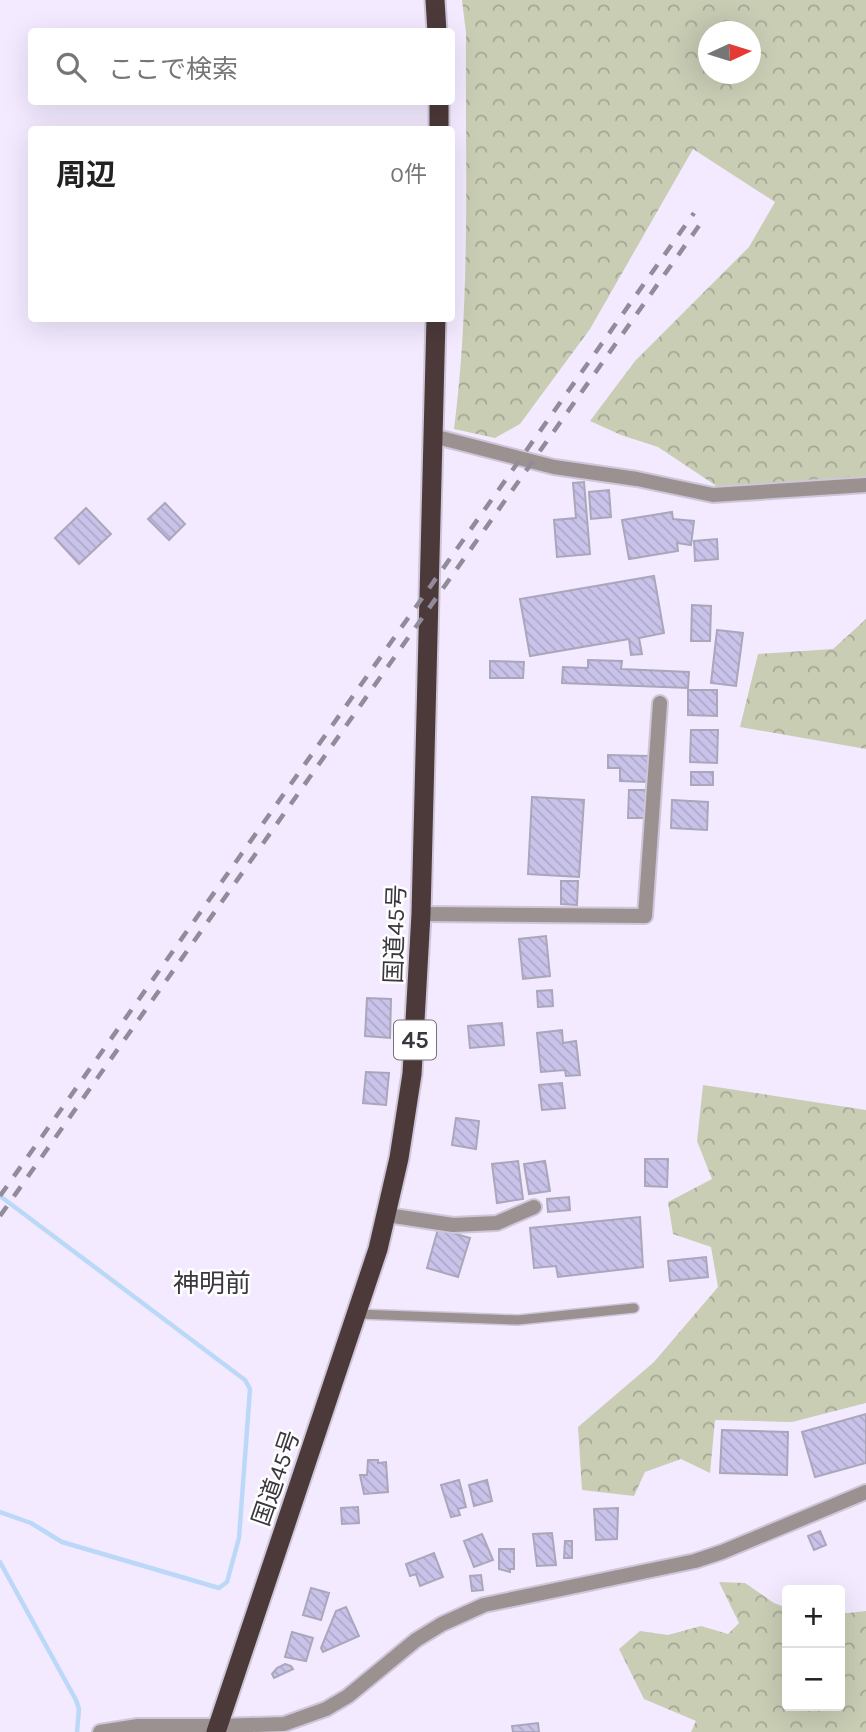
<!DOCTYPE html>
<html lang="ja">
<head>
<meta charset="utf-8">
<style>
  :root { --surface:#fff; --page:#f6f6f6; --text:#222; --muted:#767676; --line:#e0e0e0 }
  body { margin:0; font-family:Karla,"Noto Sans JP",sans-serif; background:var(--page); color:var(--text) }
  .controls { position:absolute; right:21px; bottom:21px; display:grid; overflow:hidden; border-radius:7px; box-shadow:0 7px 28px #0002 }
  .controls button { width:63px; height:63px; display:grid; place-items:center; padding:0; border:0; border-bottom:2px solid var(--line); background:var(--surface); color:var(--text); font:35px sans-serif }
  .compass { position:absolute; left:698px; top:21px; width:63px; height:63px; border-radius:50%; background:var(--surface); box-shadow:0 7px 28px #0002; rotate:86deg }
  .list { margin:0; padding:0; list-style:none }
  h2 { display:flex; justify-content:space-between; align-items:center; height:91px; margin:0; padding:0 28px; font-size:30px }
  h2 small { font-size:23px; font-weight:400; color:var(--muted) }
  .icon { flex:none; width:38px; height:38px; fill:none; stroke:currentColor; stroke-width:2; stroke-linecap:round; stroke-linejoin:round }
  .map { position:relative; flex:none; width:866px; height:1732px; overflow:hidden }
  .search { position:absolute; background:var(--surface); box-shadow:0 7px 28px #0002; left:28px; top:28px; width:427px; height:77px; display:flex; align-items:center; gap:18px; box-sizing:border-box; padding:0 24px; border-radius:7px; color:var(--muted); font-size:26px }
  .panel { position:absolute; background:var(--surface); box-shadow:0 7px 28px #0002; left:28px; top:126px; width:427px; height:196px; border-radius:7px }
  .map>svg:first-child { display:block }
  .forest { fill:url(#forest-crowns); fill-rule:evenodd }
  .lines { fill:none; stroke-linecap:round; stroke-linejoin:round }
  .stream { stroke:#bbd8f8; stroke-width:4.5 }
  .building { fill:url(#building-back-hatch); stroke:#aaa7bb; stroke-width:2 }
  .service-casing { stroke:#cec6d9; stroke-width:12 }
  .minor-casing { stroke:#cec6d9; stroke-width:18 }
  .tertiary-casing { stroke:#cec6d9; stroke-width:18 }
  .trunk-casing { stroke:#cec6d9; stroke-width:23 }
  .service { stroke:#9c9191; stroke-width:9 }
  .minor { stroke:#9c9191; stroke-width:14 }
  .tertiary { stroke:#9c9191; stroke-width:14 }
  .trunk { stroke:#4c393a; stroke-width:19 }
  .rail { stroke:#928c9a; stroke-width:4.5; stroke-dasharray:12 12; stroke-linecap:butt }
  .labels { text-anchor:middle; stroke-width:5; stroke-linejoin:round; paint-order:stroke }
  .shield { fill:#fff; stroke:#757379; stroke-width:2 }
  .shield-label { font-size:23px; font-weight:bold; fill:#3a373f }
  .street-label { font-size:24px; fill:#3a373f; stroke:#fff }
  .neighbourhood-label { font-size:26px; fill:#3a373f; stroke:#fff }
</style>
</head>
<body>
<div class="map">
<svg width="866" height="1732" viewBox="0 0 866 1732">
  <defs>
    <pattern id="forest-crowns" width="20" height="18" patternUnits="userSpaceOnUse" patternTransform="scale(1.75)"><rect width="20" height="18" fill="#c9cdb4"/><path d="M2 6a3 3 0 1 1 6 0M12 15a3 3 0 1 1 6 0" fill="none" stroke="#a4a794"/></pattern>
    <pattern id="building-back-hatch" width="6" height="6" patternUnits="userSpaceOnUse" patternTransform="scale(1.75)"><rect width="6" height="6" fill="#c9c3ea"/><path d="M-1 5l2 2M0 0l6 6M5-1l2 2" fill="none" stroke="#ada8ca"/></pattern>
  </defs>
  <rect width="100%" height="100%" fill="#f3eaff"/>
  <path class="forest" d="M 462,0 L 866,0 L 866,477 L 736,499 L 658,447 L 621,435 L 590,421 L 635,361 L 749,247 L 775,202 L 693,149 L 590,329 L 520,424 L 495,438 L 454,429 C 471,298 465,164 466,33 ZM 708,32 L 750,32 L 750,74 L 708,74 Z
    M 866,619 L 866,749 L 740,727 L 758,654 L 833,649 Z
    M 703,1085 L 866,1110 L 866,1403 L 792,1422 L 715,1420 L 710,1473 L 681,1459 L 645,1472 L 634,1496 L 582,1490 L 578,1427 L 654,1362 L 718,1287 L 711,1247 L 673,1234 L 668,1202 L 712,1179 L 697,1141 Z
    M 719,1582 L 745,1583 L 774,1603 L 787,1608 L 787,1706 L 840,1706 L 840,1614 L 866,1611 L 866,1732 L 691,1732 L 696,1721 L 644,1699 L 619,1649 L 640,1631 L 668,1635 L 701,1626 L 728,1634 L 739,1623 Z"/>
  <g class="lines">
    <path class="stream" d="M 0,1196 L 245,1380 L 250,1389 L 239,1538 L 227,1582 L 219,1588 L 62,1542 L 31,1523 L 0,1512
      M 0,1562 L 76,1700 L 79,1709 L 77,1732"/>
  </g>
  <path class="building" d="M 584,482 L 590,554 L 557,557 L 554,520 L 576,518 L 573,483 Z
    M 609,490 L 611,517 L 591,519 L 589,492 Z
    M 165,503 L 185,524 L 169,540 L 148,519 Z
    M 86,508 L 111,534 L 79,564 L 55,538 Z
    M 672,512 L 673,519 L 694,521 L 691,545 L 677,543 L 678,551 L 629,559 L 622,520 Z
    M 717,539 L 718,559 L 695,561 L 694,541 Z
    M 654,576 L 664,633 L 639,638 L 642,654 L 631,655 L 629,639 L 530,656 L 520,599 Z
    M 692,605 L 711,606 L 710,641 L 691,641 Z
    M 717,630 L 743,633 L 736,686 L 711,683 Z
    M 588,660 L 622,661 L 621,669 L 689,672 L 688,688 L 562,683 L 563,667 L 588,668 Z
    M 490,661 L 524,662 L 523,678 L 490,678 Z
    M 688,690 L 717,690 L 717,716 L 688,715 Z
    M 691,730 L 718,730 L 717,763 L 690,762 Z
    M 608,755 L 648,756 L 647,782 L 620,781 L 620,768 L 608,768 Z
    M 691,772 L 713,772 L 713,785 L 691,785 Z
    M 629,790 L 646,790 L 645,818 L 628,818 Z
    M 532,797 L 584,800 L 579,877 L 528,874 Z
    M 672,800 L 708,802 L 707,830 L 671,828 Z
    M 561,881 L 578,881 L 577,905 L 561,904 Z
    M 546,936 L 550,976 L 523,979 L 519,939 Z
    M 552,990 L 553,1006 L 538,1007 L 537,991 Z
    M 367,998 L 391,999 L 390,1038 L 365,1036 Z
    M 502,1023 L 504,1045 L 470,1048 L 468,1026 Z
    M 562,1030 L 563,1043 L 576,1041 L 580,1075 L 566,1076 L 565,1070 L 541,1072 L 537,1033 Z
    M 366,1072 L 389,1073 L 386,1105 L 363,1103 Z
    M 562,1083 L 565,1108 L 542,1110 L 539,1085 Z
    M 456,1118 L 479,1121 L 476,1149 L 452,1145 Z
    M 645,1159 L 668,1159 L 667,1187 L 645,1186 Z
    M 518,1161 L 523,1199 L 497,1203 L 492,1164 Z
    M 545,1161 L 550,1191 L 529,1194 L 524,1164 Z
    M 569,1197 L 570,1210 L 548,1212 L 547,1199 Z
    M 640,1217 L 643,1267 L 558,1277 L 556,1266 L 534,1268 L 530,1228 Z
    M 438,1229 L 470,1238 L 458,1277 L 427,1268 Z
    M 706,1257 L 708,1277 L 670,1281 L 668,1261 Z
    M 866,1414 L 866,1463 L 815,1477 L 802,1432 Z
    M 722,1430 L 788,1432 L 787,1475 L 720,1473 Z
    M 368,1460 L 378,1460 L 378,1463 L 386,1462 L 388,1492 L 364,1494 L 360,1475 L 367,1475 Z
    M 459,1480 L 466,1507 L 458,1509 L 460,1515 L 451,1517 L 441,1485 Z
    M 487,1480 L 492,1501 L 474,1506 L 469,1485 Z
    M 358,1507 L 359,1523 L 342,1524 L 341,1508 Z
    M 618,1508 L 617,1539 L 596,1540 L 594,1509 Z
    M 820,1531 L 826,1545 L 814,1550 L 808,1536 Z
    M 552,1533 L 556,1565 L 537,1566 L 533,1534 Z
    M 482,1534 L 493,1560 L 474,1567 L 464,1541 Z
    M 565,1541 L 572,1541 L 572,1558 L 564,1558 Z
    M 499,1549 L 514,1549 L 514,1569 L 510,1569 L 510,1572 L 499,1569 Z
    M 434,1553 L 443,1577 L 420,1586 L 416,1574 L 410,1576 L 406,1564 Z
    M 481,1575 L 483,1590 L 472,1591 L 470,1576 Z
    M 311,1588 L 329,1593 L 321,1620 L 303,1615 Z
    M 346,1607 L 359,1636 L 323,1652 L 321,1648 L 336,1611 Z
    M 292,1632 L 313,1638 L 306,1661 L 285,1657 Z
    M 285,1664 L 291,1666 L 293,1669 L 274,1678 L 272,1674 L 277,1668 Z
    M 538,1723 L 539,1732 L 513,1732 L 512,1726 Z"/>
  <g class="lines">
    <defs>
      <path id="service" d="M 358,1314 L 518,1320 L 634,1308"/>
      <path id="minor" d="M 433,436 L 554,467 L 637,479 L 713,495 L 866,485
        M 421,914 L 645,916 L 660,703
        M 387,1215 L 453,1225 L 497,1223 L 534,1207
        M 100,1732 L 138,1726 L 218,1726"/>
      <path id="tertiary" d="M 218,1726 L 284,1724 L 326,1709 L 348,1696 L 416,1640 L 442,1624 L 484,1605 L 695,1561 L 722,1552 L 866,1492"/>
      <path id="trunk" d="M 435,0 L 437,32
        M 439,130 L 439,102
        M 216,1732 L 378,1249 L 399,1158 L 412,1074 L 421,914 L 436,318"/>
    </defs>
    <use href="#service" class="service-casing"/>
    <use href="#minor" class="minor-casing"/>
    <use href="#tertiary" class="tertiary-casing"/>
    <use href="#trunk" class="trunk-casing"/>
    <use href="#service" class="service"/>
    <use href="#minor" class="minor"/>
    <use href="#tertiary" class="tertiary"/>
    <use href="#trunk" class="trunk"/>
    <path class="rail" d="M 0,1196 L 694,213
      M 0,1216 L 703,220"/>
  </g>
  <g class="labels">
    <rect class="shield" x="394" y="1020.5" width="42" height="39" rx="5"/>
    <g class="shield-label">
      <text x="415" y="1048">45</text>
    </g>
    <g class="street-label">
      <text transform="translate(395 934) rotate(-88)" y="8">国道45号</text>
      <text transform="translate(276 1478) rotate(-71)" y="8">国道45号</text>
    </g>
    <g class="neighbourhood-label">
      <text x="212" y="1292">神明前</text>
    </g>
  </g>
</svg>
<div class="controls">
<button>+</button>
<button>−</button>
</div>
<svg class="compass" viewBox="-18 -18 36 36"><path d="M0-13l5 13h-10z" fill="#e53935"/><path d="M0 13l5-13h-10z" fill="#767676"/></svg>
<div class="search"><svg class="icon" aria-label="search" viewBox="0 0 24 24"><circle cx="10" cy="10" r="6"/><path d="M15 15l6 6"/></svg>ここで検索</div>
<section class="panel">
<h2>周辺<small>0件</small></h2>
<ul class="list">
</ul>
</section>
</div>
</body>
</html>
